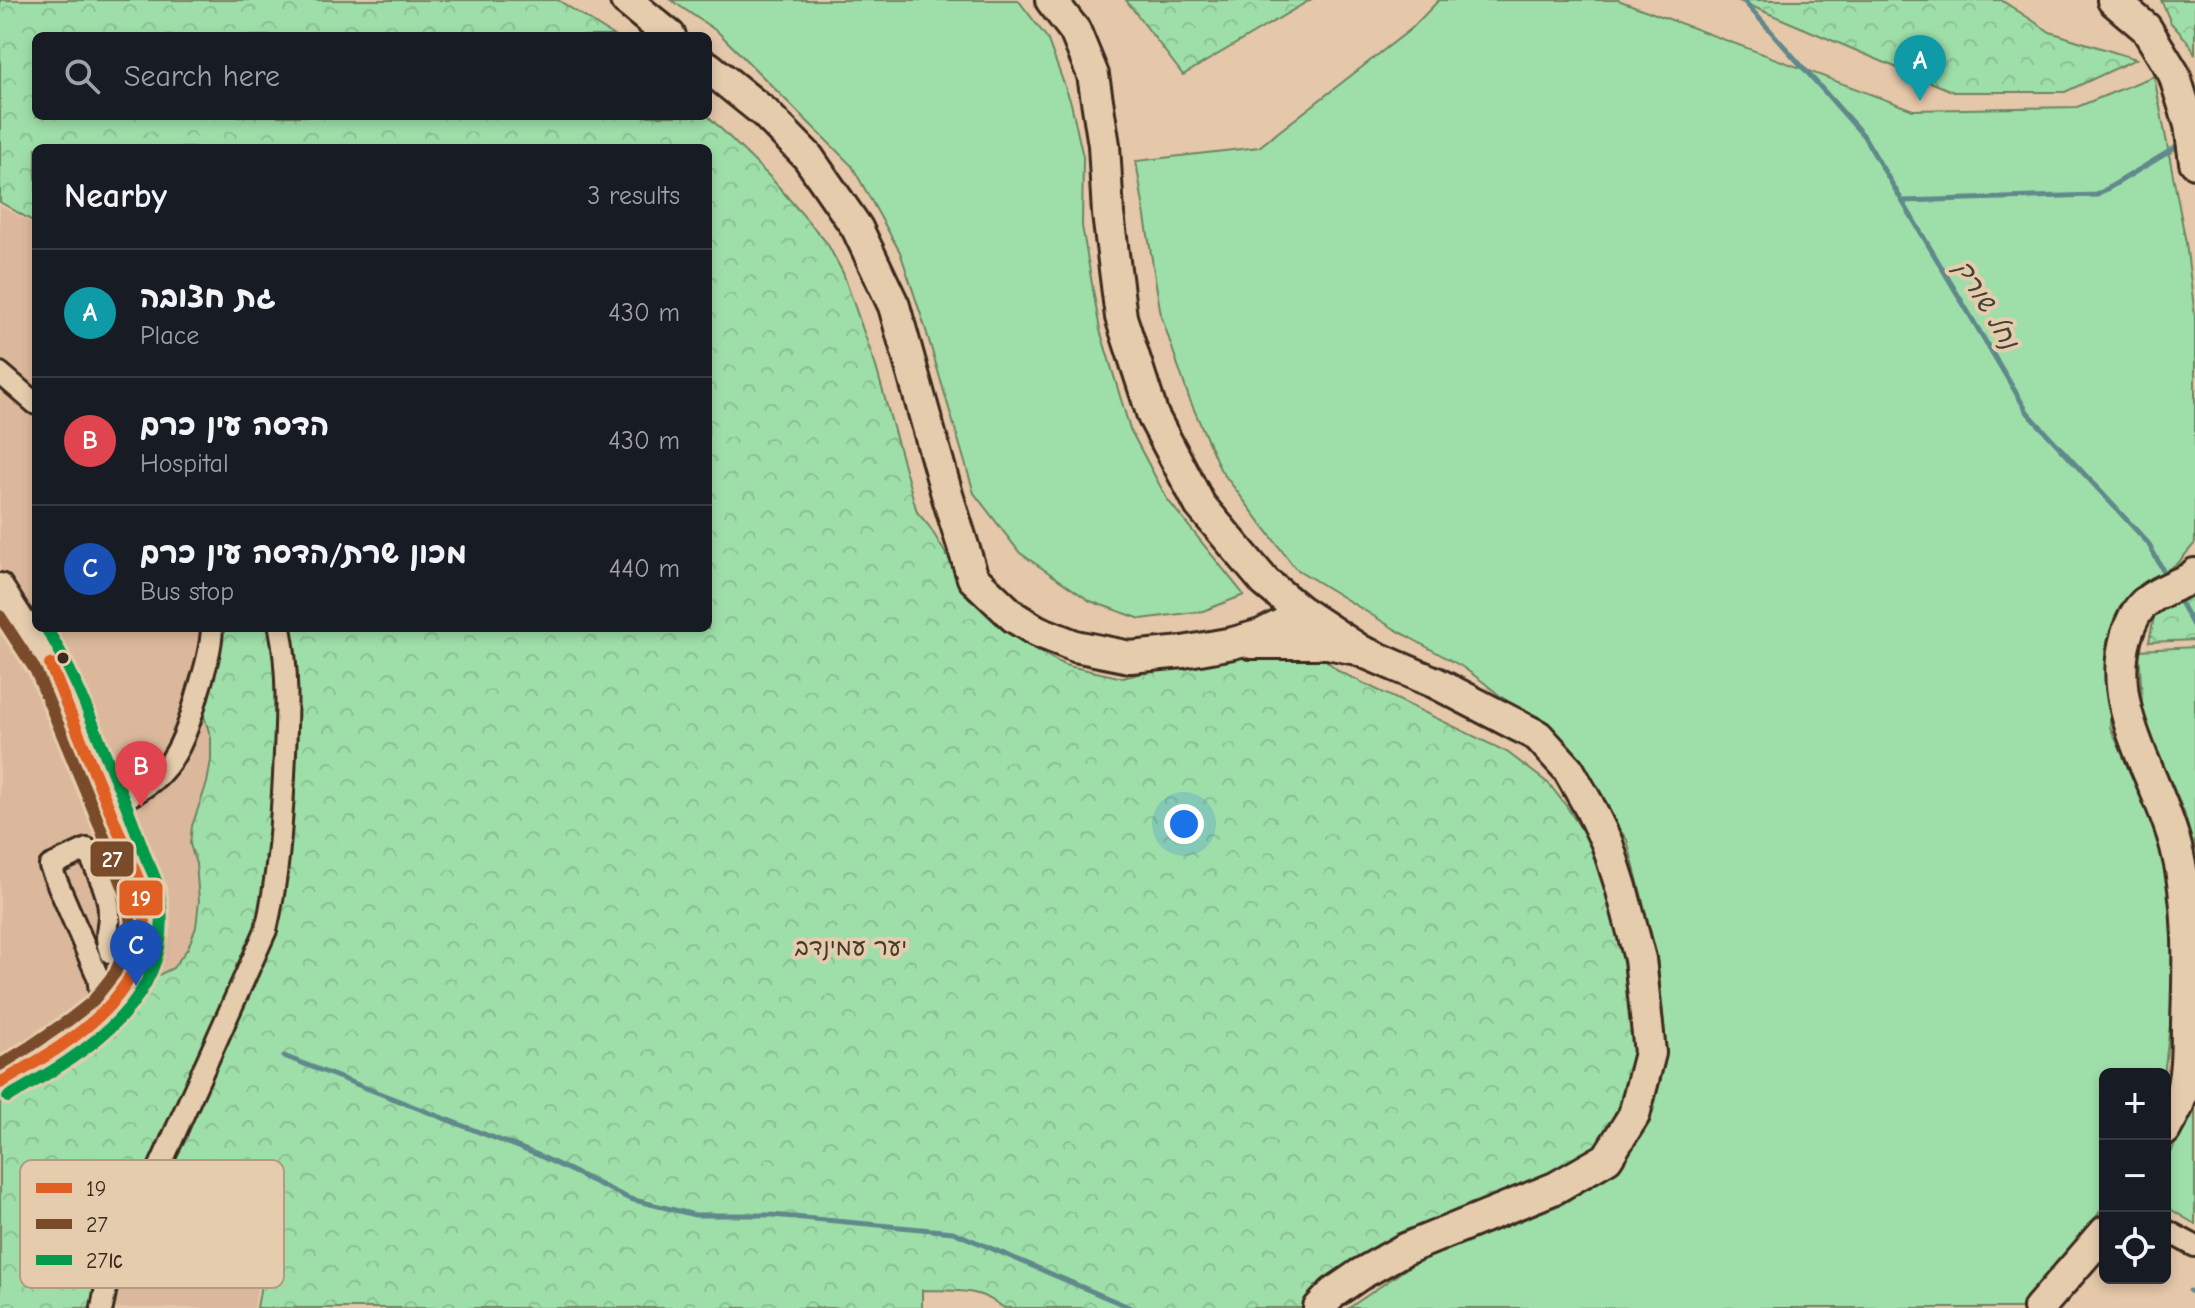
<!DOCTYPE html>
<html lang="en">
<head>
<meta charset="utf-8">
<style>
  :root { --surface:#171b24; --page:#20242c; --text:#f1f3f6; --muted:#9ea1a6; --line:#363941; --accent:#0b8043 }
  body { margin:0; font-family:"Comic Neue","Playpen Sans Hebrew",sans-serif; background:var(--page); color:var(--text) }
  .controls { position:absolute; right:24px; bottom:24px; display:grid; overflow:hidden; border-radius:12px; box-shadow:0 4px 12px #0003 }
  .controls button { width:72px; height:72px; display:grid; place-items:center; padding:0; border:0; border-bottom:2px solid var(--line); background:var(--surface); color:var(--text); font:40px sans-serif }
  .you { position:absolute; left:1184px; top:824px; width:28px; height:28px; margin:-20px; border:6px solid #fff; border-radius:50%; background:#1a73e8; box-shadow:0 0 0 12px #1a73e833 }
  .badge { display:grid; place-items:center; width:52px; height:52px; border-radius:50%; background:var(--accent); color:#fff; font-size:26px; font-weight:700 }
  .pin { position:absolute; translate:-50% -66px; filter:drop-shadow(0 2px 4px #0008) }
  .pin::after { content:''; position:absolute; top:42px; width:28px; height:24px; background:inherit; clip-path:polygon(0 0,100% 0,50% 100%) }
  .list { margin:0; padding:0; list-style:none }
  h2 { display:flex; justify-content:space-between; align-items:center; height:104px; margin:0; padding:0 32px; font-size:34px }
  h2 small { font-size:26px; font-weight:400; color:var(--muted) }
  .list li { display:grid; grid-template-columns:52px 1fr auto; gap:24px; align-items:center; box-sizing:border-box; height:128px; padding:0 32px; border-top:2px solid var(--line) }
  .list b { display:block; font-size:30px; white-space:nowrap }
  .list p { margin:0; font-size:26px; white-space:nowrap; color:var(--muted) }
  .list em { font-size:26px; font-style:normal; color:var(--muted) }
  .icon { flex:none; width:44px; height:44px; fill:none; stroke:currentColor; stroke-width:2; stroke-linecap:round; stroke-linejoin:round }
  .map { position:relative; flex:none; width:2195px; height:1308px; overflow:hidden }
  .search { position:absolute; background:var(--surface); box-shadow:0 4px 12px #0003; left:32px; top:32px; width:680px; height:88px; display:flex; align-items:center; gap:20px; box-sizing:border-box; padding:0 28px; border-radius:12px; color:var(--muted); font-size:30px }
  .panel { position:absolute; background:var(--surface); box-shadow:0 4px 12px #0003; left:32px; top:144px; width:680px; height:488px; border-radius:12px }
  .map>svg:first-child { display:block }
  .built { fill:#dbb89b }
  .grass { fill:#9edfa9; stroke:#6c8464; stroke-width:2 }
  .forest { fill:url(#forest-crowns); stroke:#6c8464; stroke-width:2 }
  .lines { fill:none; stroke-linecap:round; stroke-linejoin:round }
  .stream { stroke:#60898b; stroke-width:5 }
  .minor-casing { stroke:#3b2a1e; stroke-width:26 }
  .tertiary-casing { stroke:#3b2a1e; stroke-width:30 }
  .primary-casing { stroke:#3b2a1e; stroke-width:36 }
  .minor { stroke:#e5ccad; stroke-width:20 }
  .tertiary { stroke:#e5ccad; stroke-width:24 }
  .primary { stroke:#e5ccad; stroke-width:30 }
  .bus-1-casing { stroke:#e5ccad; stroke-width:18 }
  .bus-2-casing { stroke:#e5ccad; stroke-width:18 }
  .bus-3-casing { stroke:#e5ccad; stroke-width:18 }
  .bus-1 { stroke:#e05f22; stroke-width:12 }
  .bus-2 { stroke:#7a4b2a; stroke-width:12 }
  .bus-3 { stroke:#069a4c; stroke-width:12 }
  .bus-dot { fill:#3b2a1e; stroke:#e5ccad; stroke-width:3 }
  .labels { text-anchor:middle; stroke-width:8; stroke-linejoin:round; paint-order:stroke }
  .park-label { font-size:24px; fill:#453c2c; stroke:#e5ccad }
  .water-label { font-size:26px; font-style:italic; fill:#444239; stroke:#e5ccad }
  .key { fill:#e5ccad; stroke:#b29b82; stroke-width:2 }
  .key-label { font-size:22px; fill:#3b2a1e }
  .line-badge { stroke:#e5ccad; stroke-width:3 }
  .badge-label { font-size:22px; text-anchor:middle; font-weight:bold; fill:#fff }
</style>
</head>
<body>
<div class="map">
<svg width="2195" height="1308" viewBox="0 0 2195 1308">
  <defs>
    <pattern id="forest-crowns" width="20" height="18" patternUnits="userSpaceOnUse" patternTransform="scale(2)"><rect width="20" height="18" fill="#9edfa9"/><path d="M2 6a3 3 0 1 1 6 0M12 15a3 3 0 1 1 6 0" fill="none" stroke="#89c091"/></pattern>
  </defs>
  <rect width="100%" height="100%" fill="#e5c7a9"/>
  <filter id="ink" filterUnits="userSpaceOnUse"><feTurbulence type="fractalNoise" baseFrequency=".0125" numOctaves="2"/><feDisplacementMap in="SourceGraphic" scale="16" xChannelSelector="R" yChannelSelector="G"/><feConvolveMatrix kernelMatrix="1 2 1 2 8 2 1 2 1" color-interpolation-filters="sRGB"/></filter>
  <g filter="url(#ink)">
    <path class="built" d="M 0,205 L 36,226 L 36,628 L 284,628 L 166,1176 L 243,1229 L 261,1263 L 254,1308 L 0,1308 Z"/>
    <path class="grass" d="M 671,0 L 1018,0 L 1047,38 L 1071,103 L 1083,157 L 1082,226 L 1100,330 L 1130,429 L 1167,499 L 1244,595 L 1203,611 L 1141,619 L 1090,601 L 1020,553 L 974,493 L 925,327 L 900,252 L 852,166 L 718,32 Z
      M 1439,0 L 1618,0 L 1913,110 L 2077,107 L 2154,76 L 2186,243 L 2195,316 L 2195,543 L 2179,562 L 2134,592 L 2111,651 L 2110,727 L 2149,813 L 2172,875 L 2175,986 L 2164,1074 L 2105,1074 L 2105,1206 L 2020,1308 L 1349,1308 L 1413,1264 L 1562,1204 L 1619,1170 L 1650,1122 L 1667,1054 L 1657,956 L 1627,840 L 1561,746 L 1482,681 L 1461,666 L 1398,631 L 1295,568 L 1220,469 L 1189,398 L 1161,315 L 1136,161 L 1259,147 L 1411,29 Z
      M 2195,647 L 2195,852 L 2184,812 L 2143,718 L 2139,650 Z
      M 2195,1087 L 2195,1224 L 2165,1206 L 2165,1167 L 2188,1113 Z"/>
    <path class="forest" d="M 0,0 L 558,0 L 614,36 L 36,36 L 36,116 L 708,116 L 771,178 L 827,243 L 843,273 L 876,367 L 917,512 L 929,526 L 952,564 L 969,598 L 1033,648 L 1064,665 L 1123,678 L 1202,658 L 1239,657 L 1305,643 L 1340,672 L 1507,752 L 1549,784 L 1567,807 L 1585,835 L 1597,860 L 1628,956 L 1637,1054 L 1630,1097 L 1604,1141 L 1583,1158 L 1310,1308 L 1004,1308 C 977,1287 955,1291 922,1290 L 922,1308 L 257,1308 C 262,1282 268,1251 253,1227 C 248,1219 186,1183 173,1175 L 172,1165 L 185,1141 L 240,1001 L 271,934 L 290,628 L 708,628 L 708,148 L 36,148 L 36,223 L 0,202 Z
      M 1126,0 L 1310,0 L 1183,75 Z
      M 1737,0 L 2001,0 L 2050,32 L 2136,59 L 2065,92 L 1954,92 Z
      M 2161,0 L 2195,0 L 2195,55 L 2190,44 L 2171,23 Z
      M 2195,584 L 2195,640 L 2149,642 L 2156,607 Z
      M 222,628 L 273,628 L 275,644 L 279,774 L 261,931 L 120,1242 L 100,1276 L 95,1308 L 0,1308 L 0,1091 L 130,989 L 173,968 L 188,948 L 196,927 L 199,901 L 196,864 L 190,844 L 192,826 L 207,783 L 211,760 L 211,738 L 203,713 L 212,686 Z"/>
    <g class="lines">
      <path class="stream" d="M 1743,0 L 1863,135 L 2028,413 L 2148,543 L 2168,579
        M 1902,201 L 2097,195 L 2180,145
        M 2176,595 L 2195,629
        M 284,1056 L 538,1155 L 630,1199 L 695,1215 L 772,1215 L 953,1232 L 1131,1308
        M 2190,1291 L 2195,1293"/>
      <defs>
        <path id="minor" d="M 0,373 L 36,404
          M 109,805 C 171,782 183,747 199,689 C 205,669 211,649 212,628
          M 103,1013 L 98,977 L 50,866 L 87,849 C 95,868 109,891 109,913 C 109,928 104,937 110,952 L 119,956 L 132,956 L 145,944
          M 2165,1230 L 2195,1246
          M 102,1308 L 106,1287 L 117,1262 L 266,930 C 278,879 281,828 284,776 C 286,726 290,677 280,628"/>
        <path id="tertiary" d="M 0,586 L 50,664 L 109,805 L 143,893 L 147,924 L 145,944 L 135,969 L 129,982 L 103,1013 L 79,1033 L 40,1060 L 0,1083"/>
        <path id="primary" d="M 626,0 L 670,36
          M 1051,0 L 1075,31 L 1093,75 L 1104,145 L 1108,214 L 1121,317 L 1153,416 L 1200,505 L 1265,582 L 1299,610 L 1361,651 L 1436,683 L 1538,736 L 1568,769 L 1589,806 L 1607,843 L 1621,887 L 1640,959 L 1650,1053 L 1634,1115 L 1607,1158 L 1555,1188 L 1405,1249 L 1359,1275 L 1333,1293 L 1319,1308
          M 2113,0 L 2146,28 L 2174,74 L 2190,125 L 2195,162
          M 708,67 L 765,113 L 808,157 L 857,228 L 894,306 L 948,498 L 973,578 L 1014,617 L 1037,631 L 1075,646 L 1130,657 L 1183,652 L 1233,643 L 1261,635 L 1283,624 L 1299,610
          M 1251,643 L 1328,643 L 1351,648
          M 2165,1130 C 2169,1121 2176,1112 2179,1102 C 2187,1077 2187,1049 2187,1023 C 2189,965 2191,904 2176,847 C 2159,778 2105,711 2126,637 C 2130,624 2136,609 2147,601 C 2159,591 2177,585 2191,578 L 2195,574
          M 2039,1308 L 2105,1232"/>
      </defs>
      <use href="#minor" class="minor-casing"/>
      <use href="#tertiary" class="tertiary-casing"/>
      <use href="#primary" class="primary-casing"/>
      <use href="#minor" class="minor"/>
      <use href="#tertiary" class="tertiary"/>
      <use href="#primary" class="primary"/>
      <defs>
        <path id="bus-1" d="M 0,1083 C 78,1039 171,984 138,879 L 50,664"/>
        <path id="bus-2" d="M 0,616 L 36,671 L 94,811 L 127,897 L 131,924 L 129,940 L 115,973 L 92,1002 L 69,1020 L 31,1046 L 0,1065"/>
        <path id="bus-3" d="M 8,1097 C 87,1052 179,998 159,892 C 157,880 151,869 146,858 C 137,833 128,808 117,783 C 95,731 77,676 46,628"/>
      </defs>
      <use href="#bus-1" class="bus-1-casing"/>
      <use href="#bus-2" class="bus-2-casing"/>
      <use href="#bus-3" class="bus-3-casing"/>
      <use href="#bus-1" class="bus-1"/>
      <use href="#bus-2" class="bus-2"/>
      <use href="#bus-3" class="bus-3"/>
    </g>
  </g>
  <circle class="bus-dot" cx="63" cy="658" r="7"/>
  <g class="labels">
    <g class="park-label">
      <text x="851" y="955">יער עמינדב</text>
    </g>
    <g class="water-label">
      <text transform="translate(1987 304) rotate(59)" y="9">נחל שורק</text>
    </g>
  </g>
  <rect x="20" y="1160" width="264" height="128" rx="12" class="key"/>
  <rect x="36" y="1183" width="36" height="10" fill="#e05f22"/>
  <rect x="36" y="1219" width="36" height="10" fill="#7a4b2a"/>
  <rect x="36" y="1255" width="36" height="10" fill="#069a4c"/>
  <g class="key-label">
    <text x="86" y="1196">19</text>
    <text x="86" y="1232">27</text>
    <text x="86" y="1268">27א</text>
  </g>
  <g class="line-badge">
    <rect x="89" y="840" width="46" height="38" rx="8" fill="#7a4b2a"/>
    <rect x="118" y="879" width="46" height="38" rx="8" fill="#e05f22"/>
  </g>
  <g class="badge-label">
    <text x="112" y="867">27</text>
    <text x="141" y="906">19</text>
  </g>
</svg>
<div class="controls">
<button>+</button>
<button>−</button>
<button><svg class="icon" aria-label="locate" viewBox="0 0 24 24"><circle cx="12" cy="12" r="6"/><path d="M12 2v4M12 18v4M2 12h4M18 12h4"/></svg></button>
</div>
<div class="you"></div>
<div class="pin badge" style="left:1920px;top:101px;background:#0f9aa8">A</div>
<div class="pin badge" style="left:141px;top:807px;background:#e0444e">B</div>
<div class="pin badge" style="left:136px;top:986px;background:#1a4fb4">C</div>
<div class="search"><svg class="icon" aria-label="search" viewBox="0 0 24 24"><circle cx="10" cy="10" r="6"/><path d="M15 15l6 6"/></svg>Search here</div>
<section class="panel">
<h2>Nearby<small>3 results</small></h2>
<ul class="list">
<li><span class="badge" style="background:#0f9aa8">A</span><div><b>גת חצובה</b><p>Place</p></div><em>430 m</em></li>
<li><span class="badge" style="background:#e0444e">B</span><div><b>הדסה עין כרם</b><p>Hospital</p></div><em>430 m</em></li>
<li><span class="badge" style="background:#1a4fb4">C</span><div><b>מכון שרת/הדסה עין כרם</b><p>Bus stop</p></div><em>440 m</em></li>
</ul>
</section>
</div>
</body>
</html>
